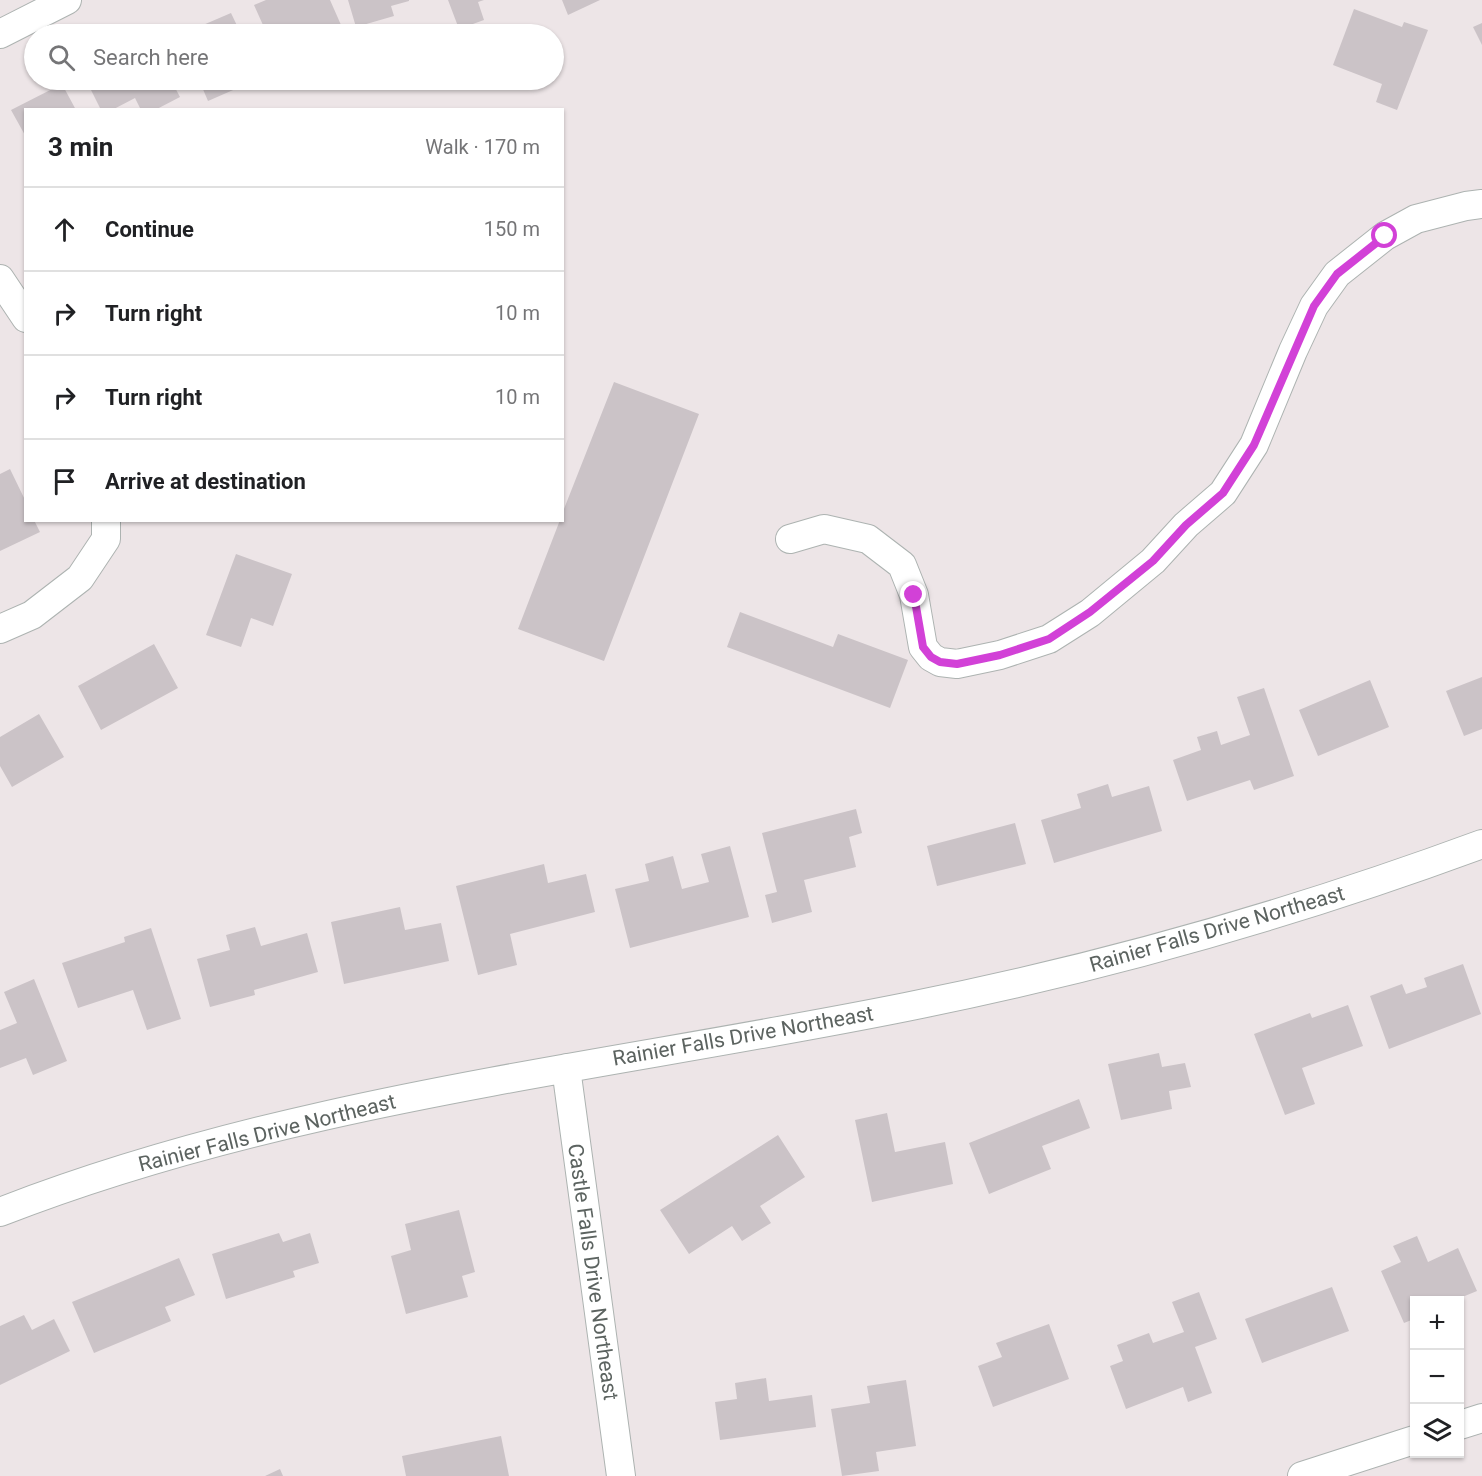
<!DOCTYPE html>
<html lang="en">
<head>
<meta charset="utf-8">
<style>
  :root { --surface:#fff; --page:#f2f2f2; --text:#202124; --muted:#757577; --line:#e0e0e0 }
  body { margin:0; font-family:Roboto,sans-serif; background:var(--page); color:var(--text) }
  .controls { position:absolute; right:18px; bottom:18px; display:grid; overflow:hidden; border-radius:0px; box-shadow:0 2px 4px #0004 }
  .controls button { width:54px; height:54px; display:grid; place-items:center; padding:0; border:0; border-bottom:2px solid var(--line); background:var(--surface); color:var(--text); font:30px sans-serif }
  .stop { position:absolute; width:18px; height:18px; margin:-14px; border:4px solid #d241d7; border-radius:50%; background:#fff }
  .stop.end { background:#d241d7; border-color:#fff; box-shadow:0 2px 6px #0008 }
  .list { margin:0; padding:0; list-style:none }
  h2 { display:flex; justify-content:space-between; align-items:center; height:78px; margin:0; padding:0 24px; font-size:26px }
  h2 small { font-size:20px; font-weight:400; color:var(--muted) }
  .list li { display:grid; grid-template-columns:39px 1fr auto; gap:18px; align-items:center; box-sizing:border-box; height:84px; padding:0 24px; border-top:2px solid var(--line) }
  .list b { display:block; font-size:22px; white-space:nowrap }
  .list em { font-size:20px; font-style:normal; color:var(--muted) }
  .icon { flex:none; width:33px; height:33px; fill:none; stroke:currentColor; stroke-width:2; stroke-linecap:round; stroke-linejoin:round }
  .map { position:relative; flex:none; width:1482px; height:1476px; overflow:hidden }
  .search { position:absolute; background:var(--surface); box-shadow:0 2px 4px #0004; left:24px; top:24px; width:540px; height:66px; display:flex; align-items:center; gap:15px; box-sizing:border-box; padding:0 21px; border-radius:33px; color:var(--muted); font-size:22px }
  .panel { position:absolute; background:var(--surface); box-shadow:0 2px 4px #0004; left:24px; top:108px; width:540px; height:414px; border-radius:0px }
  .map>svg:first-child { display:block }
  .building { fill:#cbc3c7 }
  .lines { fill:none; stroke-linecap:round; stroke-linejoin:round }
  .minor-casing { stroke:#adb3b1; stroke-width:30 }
  .minor { stroke:#fff; stroke-width:28 }
  .route { stroke:#d241d7; stroke-width:8 }
  .labels { text-anchor:middle; stroke-width:4.5; stroke-linejoin:round; paint-order:stroke }
  .street-label { font-size:21px; fill:#5c6360; stroke:#fff }
</style>
</head>
<body>
<div class="map">
<svg width="1482" height="1476" viewBox="0 0 1482 1476">
  <rect width="100%" height="100%" fill="#ede5e7"/>
  <path class="building" d="M 266,0 L 330,0 L 345,34 L 267,34 L 254,5 Z
    M 348,0 L 409,0 L 409,1 L 391,6 L 394,16 L 356,27 Z
    M 448,0 L 484,0 L 478,2 L 484,20 L 459,29 Z
    M 562,0 L 600,0 L 568,15 Z
    M 1354,9 L 1402,27 L 1404,22 L 1428,30 L 1397,110 L 1376,102 L 1382,84 L 1333,65 Z
    M 231,13 L 241,34 L 182,34 Z
    M 1482,23 L 1482,45 L 1473,27 Z
    M 86,80 L 171,80 L 180,97 L 155,110 L 141,110 L 135,98 L 112,110 L 101,110 Z
    M 199,80 L 256,80 L 208,101 Z
    M 62,84 L 76,110 L 26,110 L 26,137 L 11,110 Z
    M 614,382 L 699,414 L 604,661 L 518,629 L 560,520 L 562,520 L 562,514 Z
    M 10,469 L 26,502 L 26,520 L 34,520 L 40,532 L 0,551 L 0,474 Z
    M 236,554 L 292,574 L 273,626 L 251,618 L 241,647 L 206,635 Z
    M 740,612 L 833,647 L 838,634 L 908,660 L 890,708 L 727,647 Z
    M 154,644 L 178,688 L 101,730 L 78,686 Z
    M 1482,677 L 1482,729 L 1464,736 L 1446,691 Z
    M 1370,680 L 1389,727 L 1318,756 L 1299,710 Z
    M 1264,688 L 1294,776 L 1254,790 L 1250,780 L 1187,801 L 1173,760 L 1201,750 L 1197,737 L 1217,731 L 1221,745 L 1250,735 L 1237,697 Z
    M 39,714 L 64,757 L 12,787 L 0,766 L 0,737 Z
    M 1108,784 L 1112,797 L 1149,786 L 1162,831 L 1054,863 L 1041,820 L 1081,808 L 1077,794 Z
    M 856,809 L 862,833 L 849,837 L 856,867 L 804,880 L 812,912 L 772,923 L 765,895 L 777,892 L 762,833 Z
    M 1015,823 L 1026,864 L 937,886 L 927,846 Z
    M 730,846 L 749,917 L 630,948 L 615,889 L 649,881 L 645,864 L 673,856 L 682,889 L 709,882 L 701,854 Z
    M 544,864 L 548,883 L 586,874 L 595,912 L 510,934 L 517,965 L 478,975 L 456,886 Z
    M 400,907 L 405,930 L 441,923 L 449,961 L 344,984 L 331,922 Z
    M 255,927 L 261,946 L 307,933 L 318,972 L 254,990 L 255,995 L 210,1007 L 197,959 L 230,950 L 226,935 Z
    M 151,928 L 181,1019 L 147,1030 L 133,990 L 78,1008 L 62,963 L 125,942 L 124,937 Z
    M 1463,964 L 1481,1014 L 1389,1049 L 1370,996 L 1402,984 L 1406,994 L 1427,987 L 1424,978 Z
    M 34,979 L 67,1061 L 33,1075 L 26,1058 L 0,1068 L 0,1030 L 17,1023 L 4,992 Z
    M 1348,1005 L 1363,1046 L 1302,1068 L 1315,1104 L 1285,1115 L 1254,1034 L 1310,1013 L 1312,1018 Z
    M 1159,1053 L 1162,1067 L 1185,1063 L 1191,1087 L 1169,1091 L 1172,1109 L 1121,1120 L 1108,1064 Z
    M 1079,1099 L 1090,1128 L 1042,1146 L 1051,1169 L 989,1194 L 969,1143 Z
    M 887,1113 L 895,1152 L 945,1142 L 953,1184 L 872,1202 L 855,1120 Z
    M 778,1135 L 805,1177 L 760,1206 L 771,1223 L 742,1241 L 732,1226 L 689,1254 L 660,1210 Z
    M 459,1210 L 475,1272 L 462,1276 L 468,1297 L 406,1314 L 391,1256 L 411,1250 L 405,1224 Z
    M 279,1233 L 283,1242 L 310,1233 L 319,1263 L 293,1271 L 295,1277 L 226,1299 L 212,1254 Z
    M 1417,1236 L 1428,1262 L 1458,1248 L 1477,1291 L 1455,1300 L 1414,1300 L 1414,1319 L 1404,1323 L 1381,1271 L 1401,1262 L 1393,1246 Z
    M 179,1258 L 195,1295 L 165,1307 L 171,1321 L 94,1353 L 72,1302 Z
    M 1332,1287 L 1349,1331 L 1262,1363 L 1245,1319 Z
    M 1199,1292 L 1217,1339 L 1195,1347 L 1212,1393 L 1188,1402 L 1183,1387 L 1126,1409 L 1110,1366 L 1123,1361 L 1117,1345 L 1149,1333 L 1153,1343 L 1184,1332 L 1172,1302 Z
    M 24,1315 L 32,1330 L 54,1319 L 70,1351 L 0,1385 L 0,1326 Z
    M 1049,1324 L 1069,1379 L 993,1407 L 978,1366 L 1002,1357 L 996,1343 Z
    M 766,1378 L 769,1401 L 812,1395 L 816,1427 L 720,1440 L 715,1402 L 737,1399 L 735,1383 Z
    M 906,1380 L 916,1446 L 876,1452 L 879,1471 L 842,1476 L 831,1409 L 870,1403 L 867,1386 Z
    M 501,1436 L 509,1476 L 406,1476 L 402,1456 Z
    M 280,1469 L 283,1476 L 265,1476 Z"/>
  <g class="lines">
    <defs>
      <path id="minor" d="M 0,34 L 67,0
        M 0,279 L 26,318
        M 790,539 L 824,529 L 868,539 L 902,565 L 914,595 L 923,647 L 931,657 L 940,662 L 957,664 L 1000,655 L 1049,639 L 1090,613 L 1153,561 L 1186,525 L 1223,493 L 1254,445 L 1293,351 L 1314,306 L 1337,274 L 1385,236 L 1416,219 L 1466,206 L 1482,204
        M 0,629 L 32,615 L 80,578 L 106,539 L 106,520
        M 566,1068 L 621,1476
        M 0,1212 C 290,1099 603,1068 906,1007 C 1102,968 1295,913 1482,844
        M 1460,1425 L 1482,1418
        M 1302,1476 L 1414,1440"/>
    </defs>
    <use href="#minor" class="minor-casing"/>
    <use href="#minor" class="minor"/>
  </g>
  <g class="lines">
    <path class="route" d="M 914,595 L 923,647 L 931,657 L 940,662 L 957,664 L 1000,655 L 1049,639 L 1090,612 L 1153,561 L 1186,525 L 1223,493 L 1254,445 L 1314,306 L 1337,274 L 1385,236"/>
  </g>
  <g class="labels">
    <g class="street-label">
      <text transform="translate(1217 929) rotate(-16)" y="7">Rainier Falls Drive Northeast</text>
      <text transform="translate(743 1036) rotate(-10)" y="7">Rainier Falls Drive Northeast</text>
      <text transform="translate(267 1133) rotate(-14)" y="7">Rainier Falls Drive Northeast</text>
      <text transform="translate(593 1272) rotate(82)" y="7">Castle Falls Drive Northeast</text>
    </g>
  </g>
</svg>
<div class="controls">
<button>+</button>
<button>−</button>
<button><svg class="icon" aria-label="layers" viewBox="0 0 24 24"><path d="M12 4l9 5-9 5-9-5zM3 14l9 5 9-5"/></svg></button>
</div>
<div class="stop" style="left:1385px;top:236px"></div>
<div class="stop end" style="left:914px;top:595px"></div>
<div class="search"><svg class="icon" aria-label="search" viewBox="0 0 24 24"><circle cx="10" cy="10" r="6"/><path d="M15 15l6 6"/></svg>Search here</div>
<section class="panel">
<h2>3 min<small>Walk · 170 m</small></h2>
<ul class="list">
<li><svg class="icon" aria-label="ahead" viewBox="0 0 24 24"><path d="M12 20V5M6 11l6-6 6 6"/></svg><div><b>Continue</b></div><em>150 m</em></li>
<li><svg class="icon" aria-label="right" viewBox="0 0 24 24"><path d="M7 20v-9h11M14 6l5 5-5 5"/></svg><div><b>Turn right</b></div><em>10 m</em></li>
<li><svg class="icon" aria-label="right" viewBox="0 0 24 24"><path d="M7 20v-9h11M14 6l5 5-5 5"/></svg><div><b>Turn right</b></div><em>10 m</em></li>
<li><svg class="icon" aria-label="arrive" viewBox="0 0 24 24"><path d="M6 21V4h12l-3 4 3 4H6"/></svg><div><b>Arrive at destination</b></div></li>
</ul>
</section>
</div>
</body>
</html>
